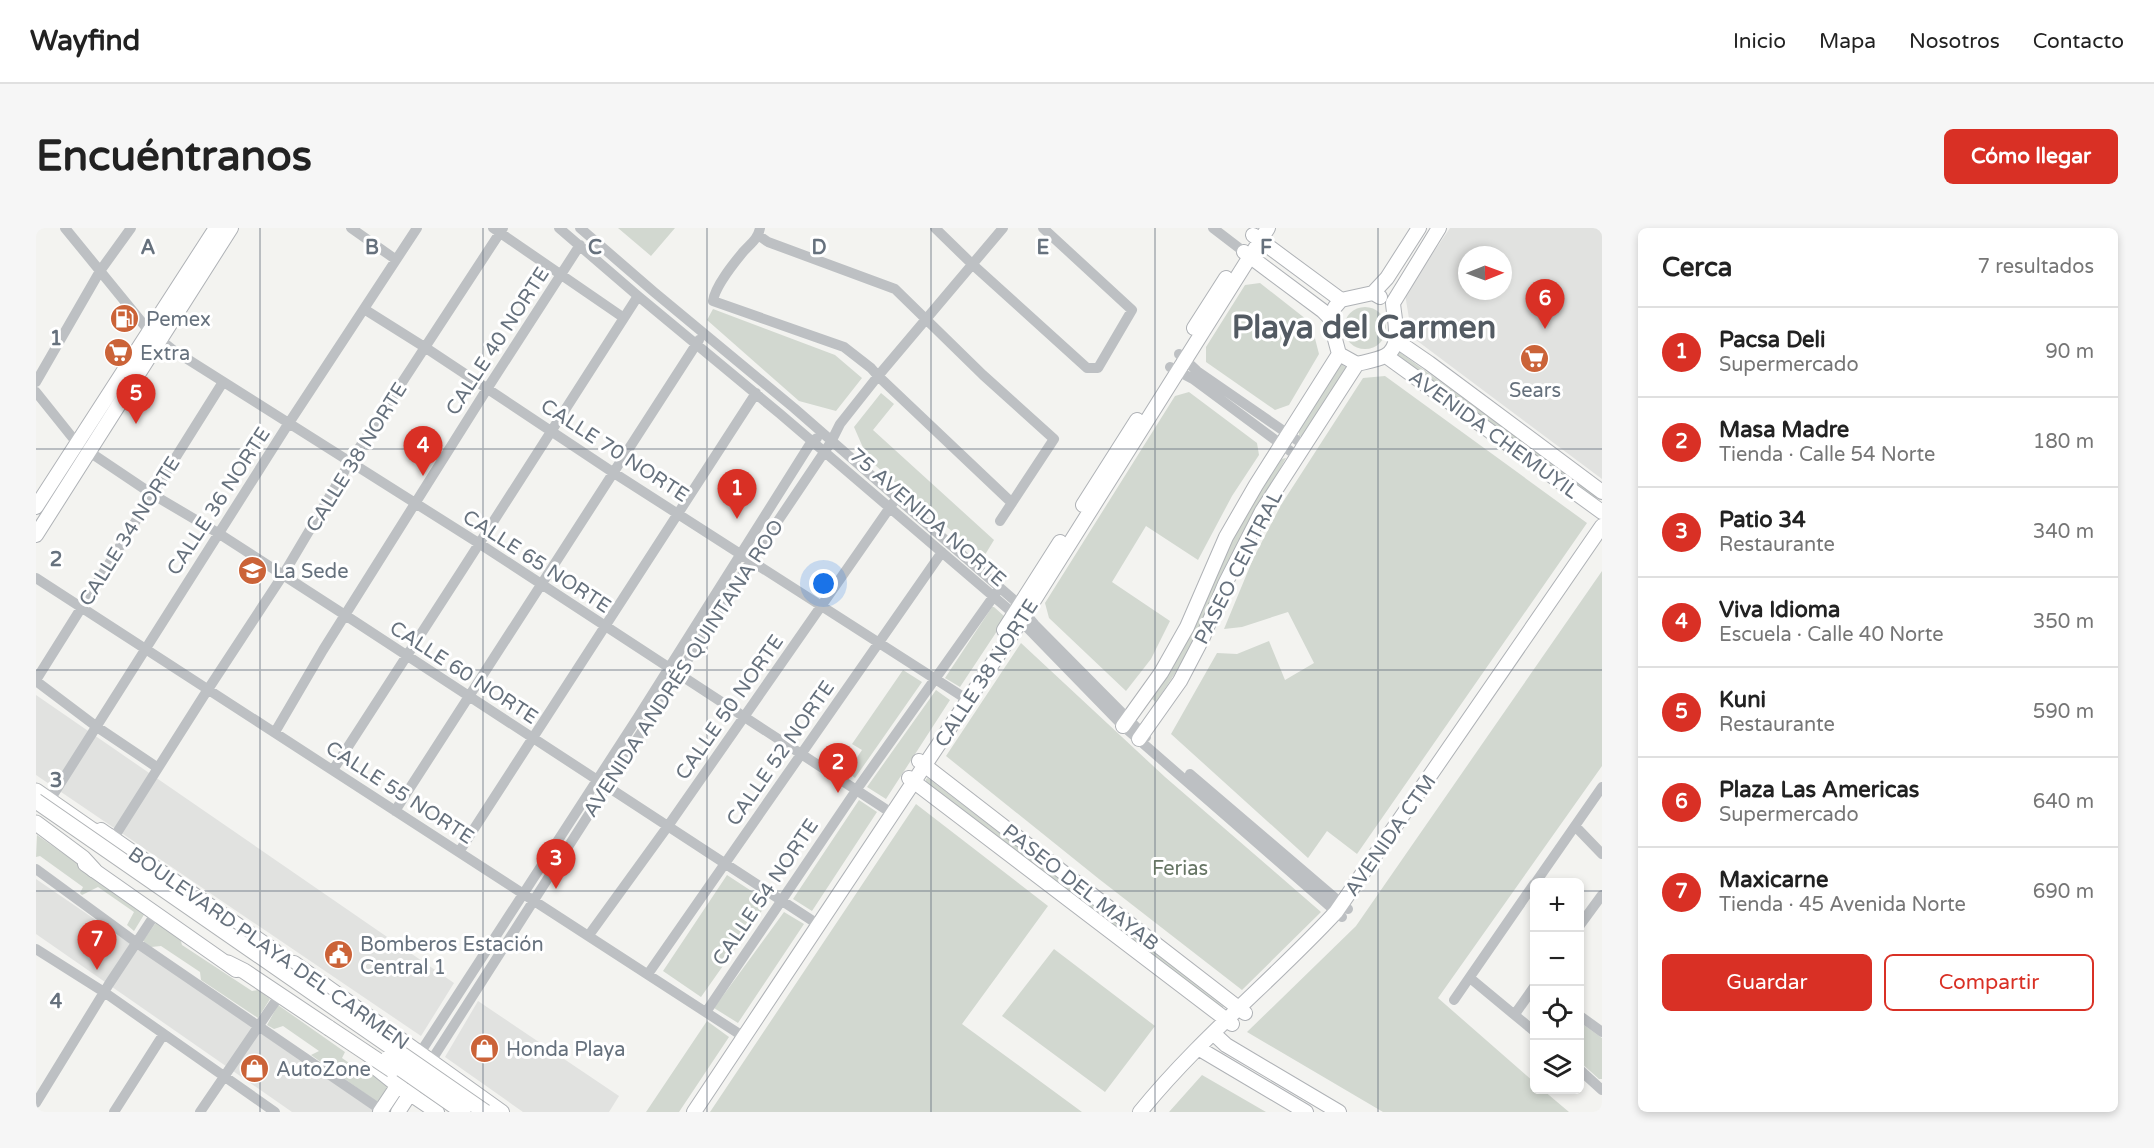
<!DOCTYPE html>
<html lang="es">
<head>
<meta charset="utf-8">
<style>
  :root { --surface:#fff; --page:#f6f6f6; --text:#222; --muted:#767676; --line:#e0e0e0; --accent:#d93025 }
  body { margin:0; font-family:"Varela Round",sans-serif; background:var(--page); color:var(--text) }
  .controls { position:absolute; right:18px; bottom:18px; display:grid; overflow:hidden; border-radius:9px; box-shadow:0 3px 9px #0003 }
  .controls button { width:54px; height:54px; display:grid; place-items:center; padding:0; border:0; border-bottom:2px solid var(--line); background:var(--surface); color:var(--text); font:30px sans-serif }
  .compass { position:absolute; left:1422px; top:18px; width:54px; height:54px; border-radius:50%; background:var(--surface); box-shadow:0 3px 9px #0003; rotate:89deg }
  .you { position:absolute; left:788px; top:356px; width:21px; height:21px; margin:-15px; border:4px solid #fff; border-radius:50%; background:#1a73e8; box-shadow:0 0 0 9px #1a73e833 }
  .badge { display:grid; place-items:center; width:39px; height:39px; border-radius:50%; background:var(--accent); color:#fff; font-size:20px; font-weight:700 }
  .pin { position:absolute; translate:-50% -50px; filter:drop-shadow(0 2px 3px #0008) }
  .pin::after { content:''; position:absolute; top:32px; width:21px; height:18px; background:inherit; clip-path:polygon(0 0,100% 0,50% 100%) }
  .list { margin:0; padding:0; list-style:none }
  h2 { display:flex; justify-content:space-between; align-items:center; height:78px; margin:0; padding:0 24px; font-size:26px }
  h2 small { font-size:20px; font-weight:400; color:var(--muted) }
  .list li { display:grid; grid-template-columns:39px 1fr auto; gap:18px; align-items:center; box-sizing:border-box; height:90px; padding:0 24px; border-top:2px solid var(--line) }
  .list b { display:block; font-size:22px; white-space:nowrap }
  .list p { margin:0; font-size:20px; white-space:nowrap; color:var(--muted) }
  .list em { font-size:20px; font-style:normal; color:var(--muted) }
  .actions { display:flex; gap:12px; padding:18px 24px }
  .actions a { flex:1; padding:14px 0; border:2px solid var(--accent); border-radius:9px; text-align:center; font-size:21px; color:var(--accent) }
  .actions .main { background:var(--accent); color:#fff }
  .icon { flex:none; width:33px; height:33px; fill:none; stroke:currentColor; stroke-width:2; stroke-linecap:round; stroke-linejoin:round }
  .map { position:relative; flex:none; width:1566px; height:884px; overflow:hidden; border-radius:9px }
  header { display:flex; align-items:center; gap:36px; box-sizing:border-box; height:84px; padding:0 30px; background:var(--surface); border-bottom:2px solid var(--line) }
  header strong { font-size:28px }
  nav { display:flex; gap:33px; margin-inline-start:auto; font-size:21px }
  .intro { display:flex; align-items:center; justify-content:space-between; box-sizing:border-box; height:144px; padding:0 36px }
  h1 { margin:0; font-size:42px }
  .button { padding:15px 27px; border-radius:9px; background:var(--accent); color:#fff; font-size:21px; font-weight:700 }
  main { display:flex; gap:36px; padding:0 36px }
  aside { flex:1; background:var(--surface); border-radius:9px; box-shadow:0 3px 9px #0003 }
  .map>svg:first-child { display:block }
  .built { fill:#e1e2e0; fill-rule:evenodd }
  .green { fill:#d2d8d0 }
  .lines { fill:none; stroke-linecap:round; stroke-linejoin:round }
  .major-casing { stroke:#afb2b6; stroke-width:16 }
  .highway-casing { stroke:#b0b3b6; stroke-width:17 }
  .minor { stroke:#bdc0c3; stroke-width:10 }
  .major { stroke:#fff; stroke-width:14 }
  .highway { stroke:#fff; stroke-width:15 }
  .highway-bridge-casing { stroke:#b0b3b6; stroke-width:17; stroke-linecap:butt }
  .highway-bridge { stroke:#fff; stroke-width:15 }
  .grid { fill:none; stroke:#66717d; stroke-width:1.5; stroke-opacity:0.55 }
  .labels { text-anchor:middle; stroke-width:6; stroke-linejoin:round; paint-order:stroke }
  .poi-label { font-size:20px; fill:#66717d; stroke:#fff; text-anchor:start }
  .street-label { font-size:20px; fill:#66717d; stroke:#fff }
  .park-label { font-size:20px; fill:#667564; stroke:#fff }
  .town-label { font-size:32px; font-weight:bold; fill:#535b63; stroke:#fff }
  .grid-label { font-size:20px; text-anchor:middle; font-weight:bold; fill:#66717d; stroke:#fff; stroke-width:6; stroke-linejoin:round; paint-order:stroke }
</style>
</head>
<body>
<header>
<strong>Wayfind</strong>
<nav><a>Inicio</a><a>Mapa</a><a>Nosotros</a><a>Contacto</a></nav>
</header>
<div class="intro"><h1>Encuéntranos</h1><a class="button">Cómo llegar</a></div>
<main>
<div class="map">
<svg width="1566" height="884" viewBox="0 0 1566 884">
  <rect width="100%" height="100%" fill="#f3f3f0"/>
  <path class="built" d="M 1414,0 L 1566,0 L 1566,251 L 1376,109 L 1369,66 ZM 1431,27 L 1467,27 L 1467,63 L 1431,63 Z
    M 0,467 L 418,755 L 385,808 L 0,547 Z
    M 0,651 L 337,882 L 336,884 L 256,884 L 0,706 Z
    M 442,773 L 583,868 L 573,884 L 487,884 L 409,829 Z"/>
  <path class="green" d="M 582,0 L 639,0 L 615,28 Z
    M 1224,55 L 1275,95 L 1283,126 L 1253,177 L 1239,182 L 1170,134 L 1170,119 L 1209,57 Z
    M1308 100a21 21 0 1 1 42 0a21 21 0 1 1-42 0Z
    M 677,81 L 799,127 L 826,150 L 800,183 L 763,173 L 671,92 Z
    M 1362,123 L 1559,266 L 1561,270 L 1558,271 L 1359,126 Z
    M 1305,136 L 1311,140 L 1266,208 L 1263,208 L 1263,202 Z
    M 1349,148 L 1551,295 L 1321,626 L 1291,603 L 1272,630 L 1135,506 L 1181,425 L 1201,426 L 1233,413 L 1249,452 L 1278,435 L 1252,384 L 1206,399 L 1188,401 L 1217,331 L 1245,277 L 1327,150 Z
    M 1153,164 L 1221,215 L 1223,227 L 1196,268 L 1162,332 L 1110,298 L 1076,354 L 1134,393 L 1115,431 L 1090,463 L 1013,390 L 1009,375 L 1139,168 Z
    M 845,165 L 858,176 L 837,202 L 958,312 L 947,330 L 832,231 L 818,199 Z
    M 1250,230 L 1184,350 L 1173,378 L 1148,432 L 1120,474 L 1116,471 L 1154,408 L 1186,332 L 1211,286 L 1245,231 Z
    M 1566,343 L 1566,538 L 1402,770 L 1498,854 L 1498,862 L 1507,862 L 1533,884 L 1347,884 L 1211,804 L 1320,698 Z
    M 956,379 L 958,379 L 968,388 L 969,391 L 924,459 L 909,450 Z
    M 985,415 L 1129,549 L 1285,684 L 1206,762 L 1063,651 L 910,528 Z
    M 867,442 L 886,454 L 819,550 L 811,544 L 826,522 L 816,516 Z
    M 900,462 L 914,472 L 850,571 L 831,559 Z
    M 892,550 L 1066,684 L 1067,686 L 1064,687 L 890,554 L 890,551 Z
    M 823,572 L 841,584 L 776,683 L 757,671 Z
    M 880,576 L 1012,678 L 926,796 L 1046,884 L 674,884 Z
    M 1,607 L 55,645 L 57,650 L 100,681 L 102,680 L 109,685 L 98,703 L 91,697 L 98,684 L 62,659 L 46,667 L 44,665 L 47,659 L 4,628 L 0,629 Z
    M 691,647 L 732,674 L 665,769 L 627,743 Z
    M 748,684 L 768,696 L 702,795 L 678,780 Z
    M 1074,692 L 1077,692 L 1188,779 L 1185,779 L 1074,694 Z
    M 121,693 L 144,710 L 146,717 L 216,763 L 222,762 L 234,771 L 222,790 L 165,752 L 164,744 L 125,718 L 115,719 L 107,713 Z
    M 1018,721 L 1119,798 L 1069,864 L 966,788 Z
    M 242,777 L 309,824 L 306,830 L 329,846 L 336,842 L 355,859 L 344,876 L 275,827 L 283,823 L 247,798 L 238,801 L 231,797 Z
    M 671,793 L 693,809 L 643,884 L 610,884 Z
    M 1544,794 L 1566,810 L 1566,851 L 1563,851 L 1544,834 Z
    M 1166,847 L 1230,884 L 1133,884 Z"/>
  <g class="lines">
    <defs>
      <path id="major" d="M 1217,7 L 1305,72
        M 1208,24 L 1287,83 L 1293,89 L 1303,126 L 1321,136 C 1329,134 1341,132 1349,128 C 1367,119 1358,91 1357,75
        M 1337,65 L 1351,50 L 1383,0
        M 1357,75 L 1403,0
        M 1299,79 L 1305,72 L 1337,65 L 1344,69
        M 1158,100 L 1190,50
        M 1361,113 L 1393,135 L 1566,264
        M 1350,128 L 1566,284
        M 1047,277 L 1101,192
        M 0,279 L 180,0
        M 0,307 L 195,0
        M 968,402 L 1024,314
        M 1087,498 L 1125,445 L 1151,399 L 1190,309 L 1220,257 L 1303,126
        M 1103,511 L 1144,453 L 1167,409 L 1189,356 L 1226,283 L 1321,136
        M 883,533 L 1209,785
        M 873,550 L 1196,796
        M 65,602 L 239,723
        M 49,636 L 200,742
        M 258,735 L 466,884
        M 1177,805 L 1190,817 L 1303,884
        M 1162,820 L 1270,884
        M 336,837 L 361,857 L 401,884
        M 344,884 L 366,851
        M 362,884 L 379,858
        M 658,884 L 990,385 L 1232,0
        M 1104,884 C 1163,811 1237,752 1300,684 L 1566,298"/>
      <path id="highway" d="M 0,563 L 56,602 L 73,608
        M 0,595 L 47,630 L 58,642
        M 231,718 L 249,737 L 265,748
        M 192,735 L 208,743 L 293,800"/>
    </defs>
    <use href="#major" class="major-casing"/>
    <use href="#highway" class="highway-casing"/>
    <path class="minor" d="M 29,0 L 113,103 L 137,122 L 444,316 L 857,586
      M 315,0 L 359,31
      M 457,0 L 588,90
      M 523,0 L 602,68 L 743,185 L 978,386 L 1087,498 L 1306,689
      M 544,0 L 618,64 L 758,180 L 978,372 L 999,397 L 1110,509
      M 724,0 C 722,11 714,16 707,24 C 698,35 679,58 677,73 L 808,119 L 835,140 L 842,148 L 976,275
      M 899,0 L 936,36 L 1051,140 L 1062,140 L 1096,82 L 1007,0
      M 1177,0 L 1207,23
      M 722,7 L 732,14 L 859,61 L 947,147 L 1018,211 L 964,293
      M 328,81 L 390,120 L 578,245 L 932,472
      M 1143,126 L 1161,143 L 1268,217
      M 1134,139 L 1157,151 L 1261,228
      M 0,154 L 64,43 L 95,0
      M 0,164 L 36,209 L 52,223 L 116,266 L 182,305 L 309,387 L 783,697
      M 0,350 L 708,809
      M 0,452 L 187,154
      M 0,453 L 61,499 L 122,540
      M 239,504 L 287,422 L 451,161 L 544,17
      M 297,542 C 399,384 501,227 602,68
      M 1154,546 L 1312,681
      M 17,567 L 249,201 L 381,0
      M 359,583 L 663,112
      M 1539,598 L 1566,626
      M 77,611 L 167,469 L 247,347 L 314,234 L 467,0
      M 423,624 L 720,165
      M 0,641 L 101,715 L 348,884
      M 1500,654 L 1566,559
      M 1544,697 L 1566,667
      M 553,707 L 632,598 L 857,275
      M 0,721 L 68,764 L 239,884
      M 612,746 L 906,324
      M 1434,750 L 1498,803
      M 1418,772 L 1498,656
      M 670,784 L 821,561 L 960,365
      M 1479,786 L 1498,759
      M 1544,788 L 1566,804
      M 384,825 L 602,489 L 776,213 L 781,210
      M 395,833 L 715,333 L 795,214 L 804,196 L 842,148 L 967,0
      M 1544,842 L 1566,862
      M 0,875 L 73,756 L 120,685
      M 78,884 L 127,807
      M 164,884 L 241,771"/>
    <use href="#major" class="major"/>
    <use href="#highway" class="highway"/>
    <defs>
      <path id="highway-bridge" d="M 0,573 L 449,884
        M 293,800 L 356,842
        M 351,831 L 427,884"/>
    </defs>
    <use href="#highway-bridge" class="highway-bridge-casing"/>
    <use href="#highway-bridge" class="highway-bridge"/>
  </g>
  <path class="grid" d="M 224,0 L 224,884M 447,0 L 447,884M 671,0 L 671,884M 895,0 L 895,884M 1119,0 L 1119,884M 1342,0 L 1342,884M 0,221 L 1566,221M 0,442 L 1566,442M 0,663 L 1498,663M 1544,663 L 1566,663"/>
  <defs>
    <symbol id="fuel-disc" viewBox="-11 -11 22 22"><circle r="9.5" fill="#cb6338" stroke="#fff"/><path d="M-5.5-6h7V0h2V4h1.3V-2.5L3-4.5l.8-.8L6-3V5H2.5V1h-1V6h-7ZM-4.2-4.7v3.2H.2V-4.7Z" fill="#fff"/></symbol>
    <symbol id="supermarket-disc" viewBox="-11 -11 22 22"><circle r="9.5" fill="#cb6338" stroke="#fff"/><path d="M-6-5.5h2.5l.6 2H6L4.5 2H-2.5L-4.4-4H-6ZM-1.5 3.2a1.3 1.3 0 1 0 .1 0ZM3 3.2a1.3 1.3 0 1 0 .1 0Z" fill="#fff"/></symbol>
    <symbol id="school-disc" viewBox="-11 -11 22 22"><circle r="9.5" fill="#cb6338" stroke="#fff"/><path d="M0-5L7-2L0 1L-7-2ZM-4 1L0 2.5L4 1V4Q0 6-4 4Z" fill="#fff"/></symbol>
    <symbol id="civic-disc" viewBox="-11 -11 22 22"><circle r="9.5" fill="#cb6338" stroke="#fff"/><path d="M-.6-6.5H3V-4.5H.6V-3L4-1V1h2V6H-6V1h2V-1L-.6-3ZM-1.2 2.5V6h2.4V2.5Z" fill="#fff"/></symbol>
    <symbol id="shop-disc" viewBox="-11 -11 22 22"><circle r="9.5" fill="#cb6338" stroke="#fff"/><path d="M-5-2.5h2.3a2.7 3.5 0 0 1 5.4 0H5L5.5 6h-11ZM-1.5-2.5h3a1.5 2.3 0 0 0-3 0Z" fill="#fff"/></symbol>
  </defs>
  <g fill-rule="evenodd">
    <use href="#fuel-disc" x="72" y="74" width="33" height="33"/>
    <use href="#supermarket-disc" x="66" y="108" width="33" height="33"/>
    <use href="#supermarket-disc" x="1482" y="114" width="33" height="33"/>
    <use href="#school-disc" x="200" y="326" width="33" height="33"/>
    <use href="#civic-disc" x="286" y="710" width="33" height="33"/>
    <use href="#shop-disc" x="432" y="804" width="33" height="33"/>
    <use href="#shop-disc" x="202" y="824" width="33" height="33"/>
  </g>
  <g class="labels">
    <g class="poi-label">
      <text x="110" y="98">Pemex</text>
      <text x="104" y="132">Extra</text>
      <text x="1499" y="169" text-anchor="middle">Sears</text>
      <text x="237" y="350">La Sede</text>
      <text x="324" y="723">Bomberos Estación<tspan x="324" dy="23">Central 1</tspan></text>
      <text x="470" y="828">Honda Playa</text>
      <text x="240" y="848">AutoZone</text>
    </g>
    <g class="street-label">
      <text transform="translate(461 113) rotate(-57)" y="7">CALLE 40 NORTE</text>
      <text transform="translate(1458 206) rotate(36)" y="7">AVENIDA CHEMUYIL</text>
      <text transform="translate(579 222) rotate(33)" y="7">CALLE 70 NORTE</text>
      <text transform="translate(320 229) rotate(-58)" y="7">CALLE 38 NORTE</text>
      <text transform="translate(182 273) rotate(-57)" y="7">CALLE 36 NORTE</text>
      <text transform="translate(892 289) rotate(41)" y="7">75 AVENIDA NORTE</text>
      <text transform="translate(93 303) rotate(-58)" y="7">CALLE 34 NORTE</text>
      <text transform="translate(501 333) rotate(33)" y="7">CALLE 65 NORTE</text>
      <text transform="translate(1202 339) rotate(-63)" y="7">PASEO CENTRAL</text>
      <text transform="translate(647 440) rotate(-57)" y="7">AVENIDA ANDRÉS QUINTANA ROO</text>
      <text transform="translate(428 444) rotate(33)" y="7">CALLE 60 NORTE</text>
      <text transform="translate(950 445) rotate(-57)" y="7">CALLE 38 NORTE</text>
      <text transform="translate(693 479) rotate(-55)" y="7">CALLE 50 NORTE</text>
      <text transform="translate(744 525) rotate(-55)" y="7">CALLE 52 NORTE</text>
      <text transform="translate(364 564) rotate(33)" y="7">CALLE 55 NORTE</text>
      <text transform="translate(1354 607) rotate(-55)" y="7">AVENIDA CTM</text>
      <text transform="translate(1045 659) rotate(38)" y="7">PASEO DEL MAYAB</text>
      <text transform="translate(729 664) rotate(-56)" y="7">CALLE 54 NORTE</text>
      <text transform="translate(233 720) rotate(35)" y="7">BOULEVARD PLAYA DEL CARMEN</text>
    </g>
    <g class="park-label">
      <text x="1144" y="647">Ferias</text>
    </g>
    <g class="town-label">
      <text x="1328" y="110">Playa del Carmen</text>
    </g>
  </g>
  <g class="grid-label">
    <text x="112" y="26">A</text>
    <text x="336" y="26">B</text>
    <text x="559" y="26">C</text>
    <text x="783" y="26">D</text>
    <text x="1007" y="26">E</text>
    <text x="1230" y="26">F</text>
    <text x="20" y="117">1</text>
    <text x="20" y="338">2</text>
    <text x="20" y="559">3</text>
    <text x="20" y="780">4</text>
  </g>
</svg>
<div class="controls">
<button>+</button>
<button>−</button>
<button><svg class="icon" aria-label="locate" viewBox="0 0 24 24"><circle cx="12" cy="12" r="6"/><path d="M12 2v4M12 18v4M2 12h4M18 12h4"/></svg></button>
<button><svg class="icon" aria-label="layers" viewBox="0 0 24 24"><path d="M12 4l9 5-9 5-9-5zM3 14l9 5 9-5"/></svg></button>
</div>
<svg class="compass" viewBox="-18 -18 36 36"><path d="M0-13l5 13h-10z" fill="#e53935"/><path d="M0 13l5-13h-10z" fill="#767676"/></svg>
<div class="you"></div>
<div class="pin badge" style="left:701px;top:291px">1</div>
<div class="pin badge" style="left:802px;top:565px">2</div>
<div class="pin badge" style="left:520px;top:661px">3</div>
<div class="pin badge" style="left:387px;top:248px">4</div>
<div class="pin badge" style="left:100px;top:196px">5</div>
<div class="pin badge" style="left:1509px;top:101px">6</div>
<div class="pin badge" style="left:61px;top:742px">7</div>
</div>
<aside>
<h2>Cerca<small>7 resultados</small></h2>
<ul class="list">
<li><span class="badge">1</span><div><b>Pacsa Deli</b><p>Supermercado</p></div><em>90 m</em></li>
<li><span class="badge">2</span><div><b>Masa Madre</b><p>Tienda · Calle 54 Norte</p></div><em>180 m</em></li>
<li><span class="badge">3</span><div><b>Patio 34</b><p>Restaurante</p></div><em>340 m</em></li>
<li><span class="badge">4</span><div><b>Viva Idioma</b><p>Escuela · Calle 40 Norte</p></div><em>350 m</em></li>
<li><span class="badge">5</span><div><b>Kuni</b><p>Restaurante</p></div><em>590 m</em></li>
<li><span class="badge">6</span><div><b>Plaza Las Americas</b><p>Supermercado</p></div><em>640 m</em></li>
<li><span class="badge">7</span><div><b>Maxicarne</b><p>Tienda · 45 Avenida Norte</p></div><em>690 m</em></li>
</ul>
<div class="actions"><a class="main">Guardar</a><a>Compartir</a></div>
</aside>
</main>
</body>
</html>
